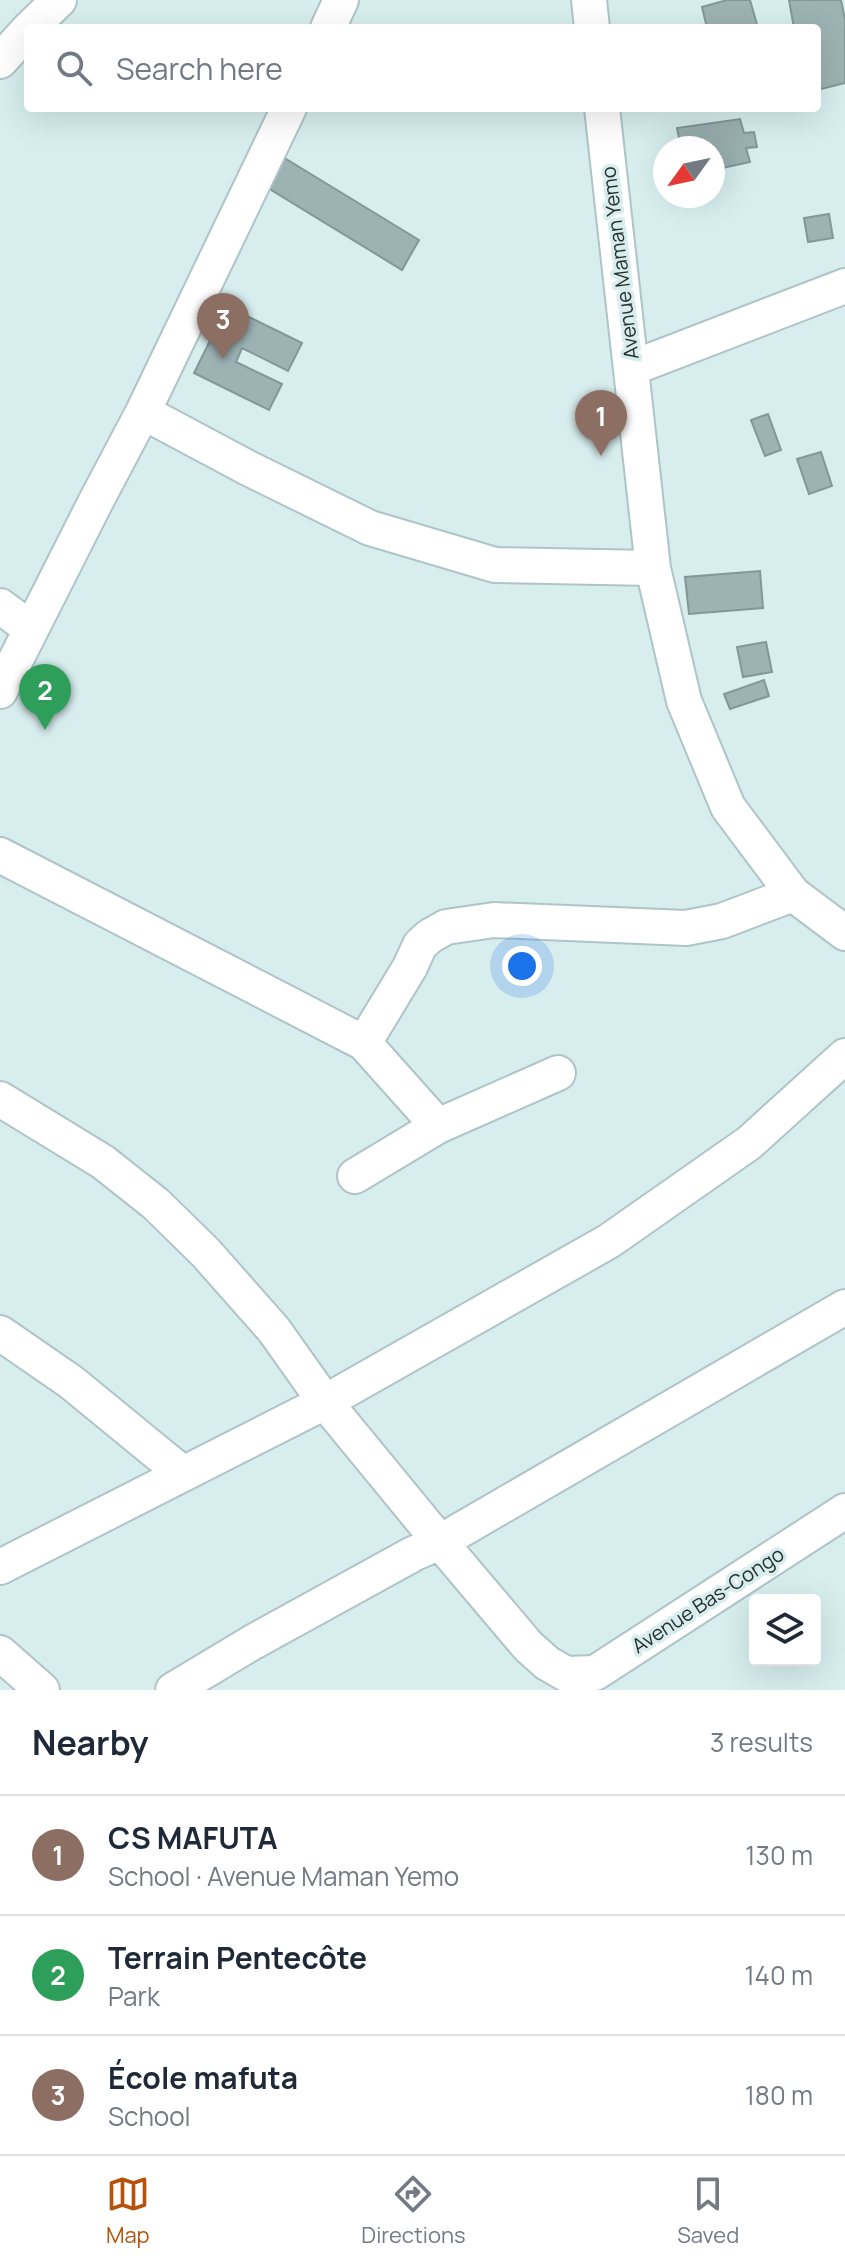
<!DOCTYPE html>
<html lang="en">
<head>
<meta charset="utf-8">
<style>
  :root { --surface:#fff; --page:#f2f2f3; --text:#1f2937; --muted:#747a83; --line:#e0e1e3; --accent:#b45309 }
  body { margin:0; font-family:Manrope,sans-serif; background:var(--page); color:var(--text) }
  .controls { position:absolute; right:24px; bottom:24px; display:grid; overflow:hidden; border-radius:8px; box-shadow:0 8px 32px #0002 }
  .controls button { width:72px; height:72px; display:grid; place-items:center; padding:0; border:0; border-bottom:2px solid var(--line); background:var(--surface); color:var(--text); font:40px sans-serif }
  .compass { position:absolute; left:653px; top:136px; width:72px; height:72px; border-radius:50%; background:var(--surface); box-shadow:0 8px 32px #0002; rotate:237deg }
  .you { position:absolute; left:522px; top:966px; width:28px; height:28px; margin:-20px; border:6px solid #fff; border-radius:50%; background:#1a73e8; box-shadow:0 0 0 12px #1a73e833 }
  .badge { display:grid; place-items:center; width:52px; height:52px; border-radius:50%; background:var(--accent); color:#fff; font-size:26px; font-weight:700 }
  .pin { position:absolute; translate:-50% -66px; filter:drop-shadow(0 2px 4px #0008) }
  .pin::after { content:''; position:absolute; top:42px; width:28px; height:24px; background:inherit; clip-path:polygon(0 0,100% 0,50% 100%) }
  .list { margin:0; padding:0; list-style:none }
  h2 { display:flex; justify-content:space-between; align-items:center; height:104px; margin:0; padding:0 32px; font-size:34px }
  h2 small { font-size:26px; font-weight:400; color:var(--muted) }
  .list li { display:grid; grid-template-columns:52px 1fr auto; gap:24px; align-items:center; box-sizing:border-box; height:120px; padding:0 32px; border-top:2px solid var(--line) }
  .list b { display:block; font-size:30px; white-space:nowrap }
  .list p { margin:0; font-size:26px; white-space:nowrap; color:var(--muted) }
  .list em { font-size:26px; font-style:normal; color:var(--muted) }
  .icon { flex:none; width:44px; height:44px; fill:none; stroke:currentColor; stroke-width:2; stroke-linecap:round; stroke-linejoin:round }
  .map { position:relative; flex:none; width:845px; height:1690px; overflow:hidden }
  .search { position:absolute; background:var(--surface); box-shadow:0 8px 32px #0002; left:24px; right:24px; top:24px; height:88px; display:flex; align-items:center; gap:20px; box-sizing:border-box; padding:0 28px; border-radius:8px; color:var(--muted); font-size:30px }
  .sheet { height:464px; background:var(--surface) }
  nav { display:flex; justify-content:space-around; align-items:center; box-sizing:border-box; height:112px; border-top:2px solid var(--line); background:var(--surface); font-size:22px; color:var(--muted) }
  nav a { display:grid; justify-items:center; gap:4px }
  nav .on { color:var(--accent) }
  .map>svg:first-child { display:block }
  .building { fill:#9db2b3; stroke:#829798; stroke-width:2 }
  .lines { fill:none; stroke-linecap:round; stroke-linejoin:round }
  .minor-casing { stroke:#afc4c6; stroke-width:38 }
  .minor { stroke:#fff; stroke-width:34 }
  .labels { text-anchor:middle; stroke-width:7; stroke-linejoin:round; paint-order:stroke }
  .street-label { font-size:20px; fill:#272f2f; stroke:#d7edee }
</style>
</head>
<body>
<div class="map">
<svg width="845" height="1690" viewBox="0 0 845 1690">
  <rect width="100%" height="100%" fill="#d7edee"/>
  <path class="building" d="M 727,0 L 750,0 L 758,28 L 707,28 L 702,7 Z
    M 789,0 L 841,0 L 845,19 L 845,83 L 817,90 L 817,28 L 794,28 Z
    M 740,119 L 744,133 L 754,132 L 757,147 L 746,148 L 750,162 L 713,170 L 713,148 L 681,148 L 677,128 Z
    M 278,154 L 419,240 L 402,270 L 268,188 Z
    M 829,214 L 833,238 L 808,242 L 804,218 Z
    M 227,306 L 302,343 L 288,371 L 242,348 L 236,362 L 282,384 L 269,410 L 194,373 Z
    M 768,414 L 781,450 L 765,456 L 751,420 Z
    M 821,452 L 832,486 L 809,494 L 797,459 Z
    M 760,571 L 763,608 L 689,614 L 685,577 Z
    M 766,642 L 772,672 L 743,677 L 737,647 Z
    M 764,680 L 769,696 L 730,709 L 724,694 Z"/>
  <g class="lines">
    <defs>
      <path id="minor" d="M 589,0 L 592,28
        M 30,28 L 59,0
        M 328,28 L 341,0
        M 0,61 L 28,30
        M 602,108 L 653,568 L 684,701 L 728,807 L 793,894 L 845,933
        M 632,368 L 845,286
        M 143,412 L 248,468 L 370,528 L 495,565 L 653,568
        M 0,606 L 31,629
        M 0,691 L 95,503 L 143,412 L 289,108
        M 0,855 L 364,1043 L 438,1126
        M 364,1043 L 410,967 L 420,945 L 430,936 L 446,927 L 494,920 L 686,928 L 722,921 L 793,894
        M 0,1099 L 103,1162 L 156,1204 L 206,1253 L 274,1330 L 325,1402 L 440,1542 L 528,1646 L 547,1663 L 566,1674 L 595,1673 L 845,1511
        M 355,1176 L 438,1126 L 558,1073
        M 0,1333 L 71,1382 L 182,1473
        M 0,1567 L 325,1402 L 609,1241 L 749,1143 L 845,1056
        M 0,1653 L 42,1690
        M 173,1690 L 253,1642 L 413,1554 L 440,1542 L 845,1307"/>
    </defs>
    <use href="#minor" class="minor-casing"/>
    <use href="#minor" class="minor"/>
  </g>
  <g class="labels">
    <g class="street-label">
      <text transform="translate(620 263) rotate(-97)" y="7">Avenue Maman Yemo</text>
      <text transform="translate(708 1600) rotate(-33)" y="7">Avenue Bas-Congo</text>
    </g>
  </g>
</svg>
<div class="controls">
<button><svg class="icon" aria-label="layers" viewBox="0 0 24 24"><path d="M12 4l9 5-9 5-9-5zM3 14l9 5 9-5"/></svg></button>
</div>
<svg class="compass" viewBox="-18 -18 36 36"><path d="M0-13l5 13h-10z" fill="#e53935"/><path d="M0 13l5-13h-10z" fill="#747a83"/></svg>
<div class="you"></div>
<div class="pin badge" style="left:601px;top:456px;background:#8d6e63">1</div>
<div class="pin badge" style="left:45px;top:730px;background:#2e9e5b">2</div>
<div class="pin badge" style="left:223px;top:359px;background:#8d6e63">3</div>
<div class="search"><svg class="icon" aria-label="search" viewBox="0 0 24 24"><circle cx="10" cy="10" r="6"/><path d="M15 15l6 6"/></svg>Search here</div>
</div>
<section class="sheet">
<h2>Nearby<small>3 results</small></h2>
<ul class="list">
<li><span class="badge" style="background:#8d6e63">1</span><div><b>CS MAFUTA</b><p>School · Avenue Maman Yemo</p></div><em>130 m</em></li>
<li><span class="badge" style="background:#2e9e5b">2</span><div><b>Terrain Pentecôte</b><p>Park</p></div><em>140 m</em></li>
<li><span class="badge" style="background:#8d6e63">3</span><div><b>École mafuta</b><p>School</p></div><em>180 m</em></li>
</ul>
</section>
<nav>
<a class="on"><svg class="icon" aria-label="map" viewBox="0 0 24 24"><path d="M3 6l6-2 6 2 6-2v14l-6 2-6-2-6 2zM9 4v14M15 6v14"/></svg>Map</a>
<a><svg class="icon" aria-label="directions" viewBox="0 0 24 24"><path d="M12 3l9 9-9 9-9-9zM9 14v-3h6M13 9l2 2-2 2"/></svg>Directions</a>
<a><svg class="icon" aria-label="saved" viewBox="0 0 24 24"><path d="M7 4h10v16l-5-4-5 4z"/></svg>Saved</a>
</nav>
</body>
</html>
